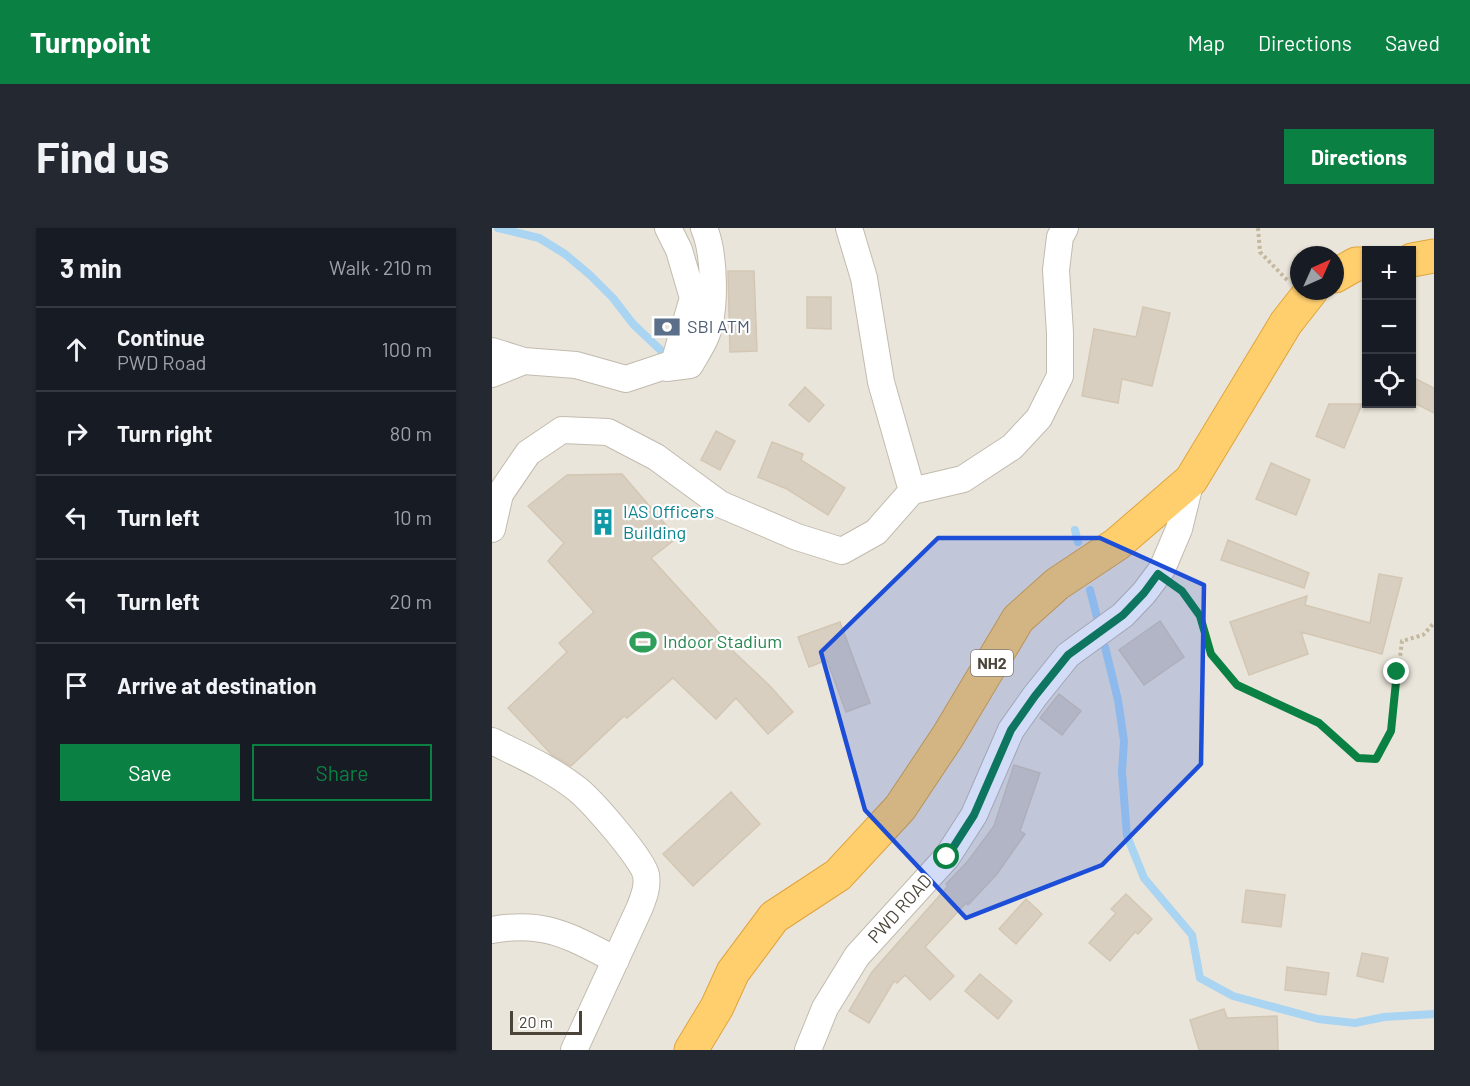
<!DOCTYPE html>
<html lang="en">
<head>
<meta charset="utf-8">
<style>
  :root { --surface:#171b24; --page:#242831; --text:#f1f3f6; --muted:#9ea1a6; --line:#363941; --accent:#0b8043 }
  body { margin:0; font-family:Barlow,sans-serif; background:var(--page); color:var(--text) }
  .controls { position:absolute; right:18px; top:18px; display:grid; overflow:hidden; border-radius:0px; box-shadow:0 2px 4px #0004 }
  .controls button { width:54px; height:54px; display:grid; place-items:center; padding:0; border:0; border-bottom:2px solid var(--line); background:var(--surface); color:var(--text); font:30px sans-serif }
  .compass { position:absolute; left:798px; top:18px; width:54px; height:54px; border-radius:50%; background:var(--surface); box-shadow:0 2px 4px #0004; rotate:45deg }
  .scale { position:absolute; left:18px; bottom:15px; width:72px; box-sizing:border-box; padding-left:6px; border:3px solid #4b4439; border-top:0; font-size:16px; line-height:21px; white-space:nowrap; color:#4b4439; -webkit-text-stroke:4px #fff; paint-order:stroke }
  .stop { position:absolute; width:18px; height:18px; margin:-14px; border:4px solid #0b8043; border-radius:50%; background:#fff }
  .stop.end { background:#0b8043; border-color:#fff; box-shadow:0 2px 6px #0008 }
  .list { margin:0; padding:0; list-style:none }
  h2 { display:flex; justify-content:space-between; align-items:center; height:78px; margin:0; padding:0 24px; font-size:26px }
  h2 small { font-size:20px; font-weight:400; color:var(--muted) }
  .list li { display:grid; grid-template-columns:39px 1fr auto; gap:18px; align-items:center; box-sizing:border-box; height:84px; padding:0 24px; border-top:2px solid var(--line) }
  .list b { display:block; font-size:22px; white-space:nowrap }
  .list p { margin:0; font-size:20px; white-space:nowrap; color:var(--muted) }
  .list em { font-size:20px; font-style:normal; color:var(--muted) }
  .actions { display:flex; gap:12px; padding:18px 24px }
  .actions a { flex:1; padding:14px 0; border:2px solid var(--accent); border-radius:0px; text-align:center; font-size:21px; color:var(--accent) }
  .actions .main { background:var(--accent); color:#fff }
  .icon { flex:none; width:33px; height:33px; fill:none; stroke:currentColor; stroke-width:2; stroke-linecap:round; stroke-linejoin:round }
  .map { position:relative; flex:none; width:942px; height:822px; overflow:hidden; border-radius:0px }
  header { display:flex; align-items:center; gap:36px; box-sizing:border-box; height:84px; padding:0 30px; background:var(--accent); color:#fff }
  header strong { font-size:28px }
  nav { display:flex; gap:33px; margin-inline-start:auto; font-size:21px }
  .intro { display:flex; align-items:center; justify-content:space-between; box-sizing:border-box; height:144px; padding:0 36px }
  h1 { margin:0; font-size:42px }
  .button { padding:15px 27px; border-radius:0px; background:var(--accent); color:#fff; font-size:21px; font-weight:700 }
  main { display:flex; gap:36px; padding:0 36px }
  aside { flex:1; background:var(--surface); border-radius:0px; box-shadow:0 2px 4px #0004 }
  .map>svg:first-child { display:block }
  .residential { fill:#eae5da; fill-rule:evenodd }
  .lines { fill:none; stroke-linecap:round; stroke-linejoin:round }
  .stream { stroke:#a9d4f2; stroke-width:8 }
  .building { fill:#d8cfc1; stroke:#d3c7b4; stroke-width:1.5 }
  .minor-casing { stroke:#c2bbae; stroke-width:28 }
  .highway-casing { stroke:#e0a43c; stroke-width:35 }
  .path { stroke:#c4b79f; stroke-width:4; stroke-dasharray:3 3; stroke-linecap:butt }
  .minor { stroke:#fff; stroke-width:26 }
  .highway { stroke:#ffcf6e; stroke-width:33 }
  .route { stroke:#0b8043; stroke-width:8 }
  .marked { fill:#1d4ed8; fill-opacity:0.2; stroke:#1d4ed8; stroke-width:4.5; stroke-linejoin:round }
  .labels { text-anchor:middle; stroke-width:4.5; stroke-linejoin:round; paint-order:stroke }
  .shield { fill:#fff; stroke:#817c74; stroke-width:1.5 }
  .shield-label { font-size:16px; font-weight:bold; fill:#4b4439 }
  .service-label { font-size:18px; fill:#4e5e75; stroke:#fff; text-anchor:start }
  .culture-label { font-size:18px; fill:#0d838f; stroke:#fff; text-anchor:start }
  .leisure-label { font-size:18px; fill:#27864d; stroke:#fff; text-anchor:start }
  .street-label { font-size:18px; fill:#4b4439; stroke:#fff }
</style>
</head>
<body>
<header>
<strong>Turnpoint</strong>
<nav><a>Map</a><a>Directions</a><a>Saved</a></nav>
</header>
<div class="intro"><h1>Find us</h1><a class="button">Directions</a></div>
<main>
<aside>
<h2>3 min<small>Walk · 210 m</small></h2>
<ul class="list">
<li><svg class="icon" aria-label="ahead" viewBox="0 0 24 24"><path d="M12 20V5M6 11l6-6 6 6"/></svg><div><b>Continue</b><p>PWD Road</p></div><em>100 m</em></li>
<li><svg class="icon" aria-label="right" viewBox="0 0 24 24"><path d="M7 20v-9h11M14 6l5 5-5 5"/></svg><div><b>Turn right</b></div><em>80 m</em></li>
<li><svg class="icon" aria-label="left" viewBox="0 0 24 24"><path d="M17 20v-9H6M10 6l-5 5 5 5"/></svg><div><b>Turn left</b></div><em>10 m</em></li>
<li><svg class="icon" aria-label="left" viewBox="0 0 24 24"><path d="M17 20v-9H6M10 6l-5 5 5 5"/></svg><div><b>Turn left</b></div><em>20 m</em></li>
<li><svg class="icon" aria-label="arrive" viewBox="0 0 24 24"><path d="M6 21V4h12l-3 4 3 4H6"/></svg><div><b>Arrive at destination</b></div></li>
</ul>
<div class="actions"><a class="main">Save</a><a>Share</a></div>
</aside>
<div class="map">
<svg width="942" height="822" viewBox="0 0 942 822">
  <rect width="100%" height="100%" fill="#f6f3ec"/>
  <path class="residential" d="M 0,0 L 942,0 L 942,822 L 0,822 ZM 874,22 L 920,22 L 920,176 L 874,176 ZM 807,27 L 843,27 L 843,63 L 807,63 Z"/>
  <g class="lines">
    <path class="stream" d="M 6,0 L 47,10 L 73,26 L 98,47 L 121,70 L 141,96 L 179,132
      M 583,302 L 586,314
      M 598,362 L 605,389
      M 613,419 L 626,472 L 632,513 L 630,544 L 635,608 L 652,650 L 700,707 L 708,750 L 741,768 L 826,791 L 863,795 L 892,789 L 942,786"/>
  </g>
  <path class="building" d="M 236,43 L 262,43 L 265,123 L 238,124 Z
    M 315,69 L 339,69 L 339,101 L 315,100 Z
    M 651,79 L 678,85 L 660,158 L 630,151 L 626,175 L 590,168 L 602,101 L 644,109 Z
    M 920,149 L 942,160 L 942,185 L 920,174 Z
    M 313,159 L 332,177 L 317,194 L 297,177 Z
    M 837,176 L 870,176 L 852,220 L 824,208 Z
    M 224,203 L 243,213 L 228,242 L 209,232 Z
    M 280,214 L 311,226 L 309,232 L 353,260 L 336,287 L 295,261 L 266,249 Z
    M 779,235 L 818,252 L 804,287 L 764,271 Z
    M 130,246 L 185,310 L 159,330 L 229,407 L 227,410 L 278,458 L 301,484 L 276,506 L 244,470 L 224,491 L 181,450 L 135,490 L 132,488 L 79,538 L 60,527 L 16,480 L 75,424 L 67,415 L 102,384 L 56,333 L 72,315 L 36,278 L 75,247 Z
    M 736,312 L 817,345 L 812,360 L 729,332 Z
    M 887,346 L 910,350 L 890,426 L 809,404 L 816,426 L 757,447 L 738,394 L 815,368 L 813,377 L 878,395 Z
    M 668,393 L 692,429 L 652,457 L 627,422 Z
    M 348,394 L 378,475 L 354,484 L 335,432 L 317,439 L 306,409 Z
    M 567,466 L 589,483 L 570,507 L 548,490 Z
    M 522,537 L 548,545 L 528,603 L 533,606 L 505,646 L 476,677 L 474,675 L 433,719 L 462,748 L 438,772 L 413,747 L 405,755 L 402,753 L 377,795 L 357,783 L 380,744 L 456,658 L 454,656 L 476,633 L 502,598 Z
    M 239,564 L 268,596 L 201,658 L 171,626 Z
    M 754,662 L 793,667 L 789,699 L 750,694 Z
    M 634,666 L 660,691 L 646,706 L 643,704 L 618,733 L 597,715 L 624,685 L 619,681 Z
    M 534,671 L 550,686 L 524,716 L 507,701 Z
    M 870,725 L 896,730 L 891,754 L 865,748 Z
    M 795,739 L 837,745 L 834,767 L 793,762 Z
    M 488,746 L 520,773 L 506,791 L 473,763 Z
    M 732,781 L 735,790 L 785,788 L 786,822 L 707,822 L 698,792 Z"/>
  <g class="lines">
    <defs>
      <path id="minor" d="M 357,0 L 372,50 L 389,154 L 420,263
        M 0,123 L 32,133
        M 174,140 L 198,137 C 203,128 210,118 214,108 C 224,82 223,26 212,0
        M 0,146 L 32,133 L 84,137 L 134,151 L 182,135 L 201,70 L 187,22 L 176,0
        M 0,301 L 8,266 L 36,225 L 70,202 L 116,204 L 164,229 L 228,276 L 305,309 L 350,323 L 384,304 L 420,263 L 471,251 L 520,219 L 547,190 L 568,148 L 568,105 L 564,42 L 568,9 L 573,0
        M 0,513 C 28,527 60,541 85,561 C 99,572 151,631 154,647 C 156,659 152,668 148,679 L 82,822
        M 0,702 C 53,692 79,709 124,732
        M 316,822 L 333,780 L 365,728 L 455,629 L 482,587 L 519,502 L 543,468 L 576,427 L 631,387 L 652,365 L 670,341 L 687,301 L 699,252"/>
      <path id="highway" d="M 920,32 L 942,28
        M 843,48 L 864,36 L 874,36
        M 199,822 L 225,779 L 241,744 L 282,689 L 346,647 L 408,580 L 456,508 L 526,391 L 565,356 L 625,316 L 699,252 L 794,95 L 819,63"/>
    </defs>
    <use href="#minor" class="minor-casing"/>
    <use href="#highway" class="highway-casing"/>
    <path class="path" d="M 766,0 L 768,24 L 795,52
      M 686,360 L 708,388 L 719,426 L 745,457 L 827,495 L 866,530 L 884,531 L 899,503 L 910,413 L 931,407 L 942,395"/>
    <use href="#minor" class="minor"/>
    <use href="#highway" class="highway"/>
  </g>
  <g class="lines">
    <path class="route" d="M 455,629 L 482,587 L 519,502 L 543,468 L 576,427 L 631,387 L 652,365 L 666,346 L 690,363 L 708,388 L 719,426 L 745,457 L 827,495 L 866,530 L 884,531 L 899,503 L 905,444"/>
  </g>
  <path class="marked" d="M 446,310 L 608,310 L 712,357 L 709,536 L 610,637 L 474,690 L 373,582 L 329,424 Z"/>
  <defs>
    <symbol id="bank-bare" viewBox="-9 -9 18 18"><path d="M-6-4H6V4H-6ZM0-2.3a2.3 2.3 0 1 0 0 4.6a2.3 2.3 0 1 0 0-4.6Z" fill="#5c6f8a" stroke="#fff" stroke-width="2.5" paint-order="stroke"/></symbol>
    <symbol id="building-bare" viewBox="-9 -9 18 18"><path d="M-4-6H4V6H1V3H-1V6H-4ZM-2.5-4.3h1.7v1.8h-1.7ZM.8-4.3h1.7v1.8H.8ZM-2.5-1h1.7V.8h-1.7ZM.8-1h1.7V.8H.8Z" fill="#0f9aa8" stroke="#fff" stroke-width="2.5" paint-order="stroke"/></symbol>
    <symbol id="stadium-bare" viewBox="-9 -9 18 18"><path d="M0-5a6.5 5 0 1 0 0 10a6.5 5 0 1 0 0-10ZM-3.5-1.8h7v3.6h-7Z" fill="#2e9e5b" stroke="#fff" stroke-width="2.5" paint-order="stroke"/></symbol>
  </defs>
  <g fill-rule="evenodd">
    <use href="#bank-bare" x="156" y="80" width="38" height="38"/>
    <use href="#building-bare" x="92" y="275" width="38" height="38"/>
    <use href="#stadium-bare" x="132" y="395" width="38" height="38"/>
  </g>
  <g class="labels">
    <rect class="shield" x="479" y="422" width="42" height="26" rx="4.5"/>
    <g class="shield-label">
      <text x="500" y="441">NH2</text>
    </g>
    <g class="service-label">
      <text x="195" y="105">SBI ATM</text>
    </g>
    <g class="culture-label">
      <text x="131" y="290">IAS Officers<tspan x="131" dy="21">Building</tspan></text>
    </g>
    <g class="leisure-label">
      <text x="171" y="420">Indoor Stadium</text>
    </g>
    <g class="street-label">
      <text transform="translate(408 681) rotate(-48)" y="6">PWD ROAD</text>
    </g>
  </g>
</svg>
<div class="controls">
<button>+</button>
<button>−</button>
<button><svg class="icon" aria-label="locate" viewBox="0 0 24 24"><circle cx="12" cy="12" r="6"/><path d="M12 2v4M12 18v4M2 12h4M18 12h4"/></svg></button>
</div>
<svg class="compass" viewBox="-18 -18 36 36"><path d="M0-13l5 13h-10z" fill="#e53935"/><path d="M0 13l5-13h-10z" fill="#9ea1a6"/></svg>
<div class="scale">20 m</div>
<div class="stop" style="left:455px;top:629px"></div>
<div class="stop end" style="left:905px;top:444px"></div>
</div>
</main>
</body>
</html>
